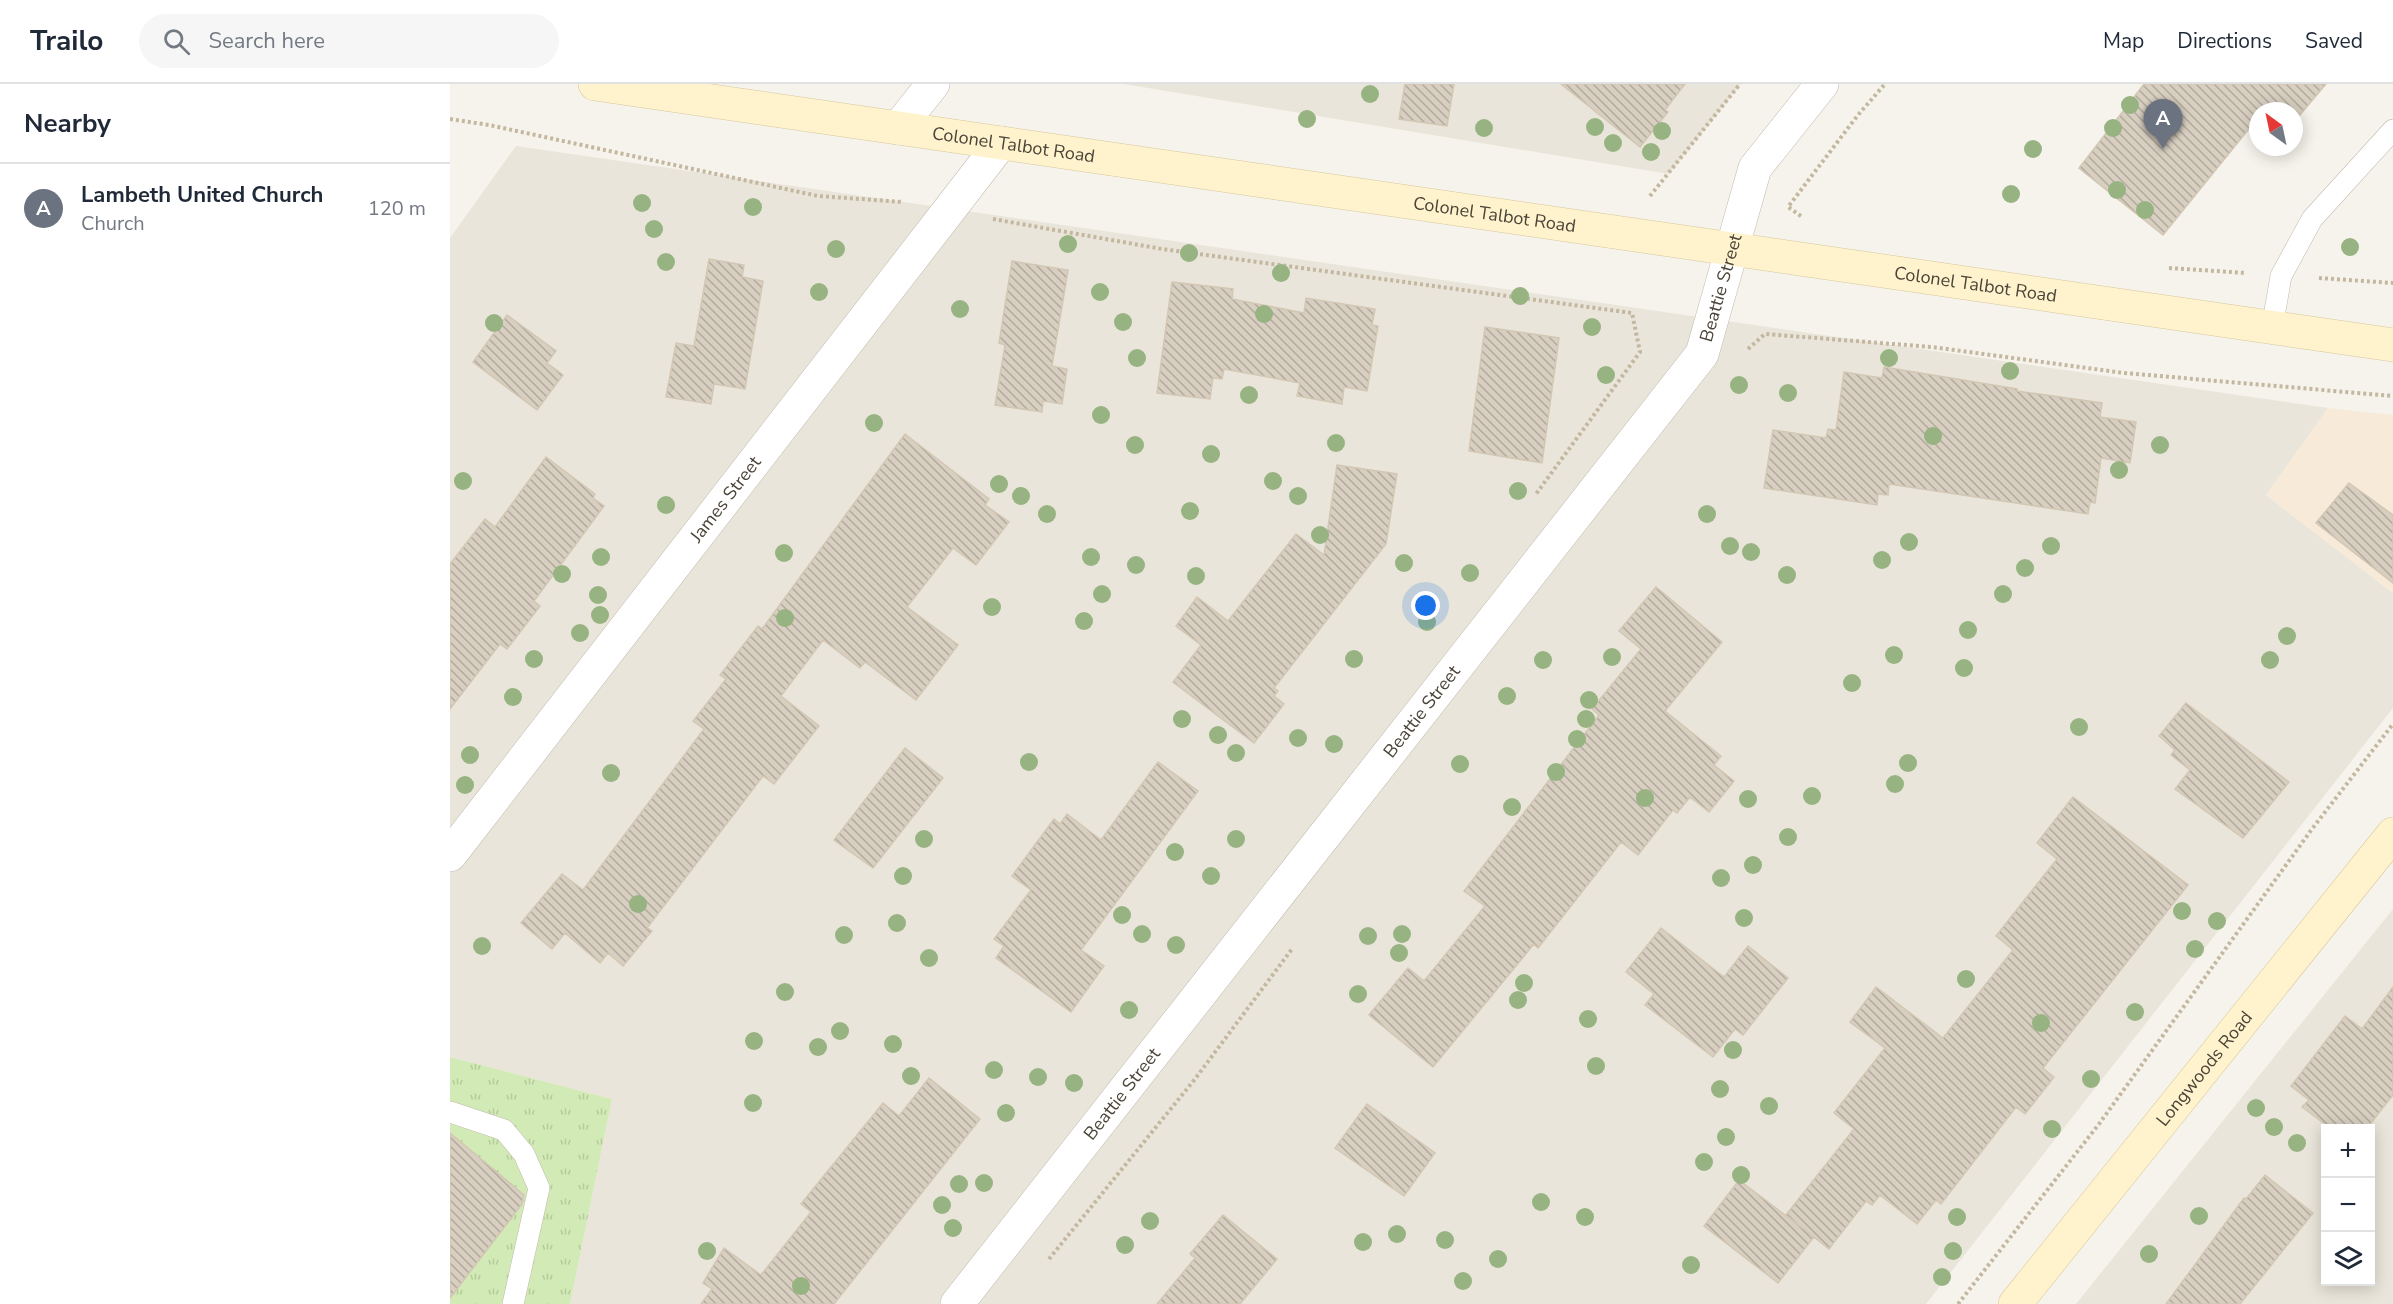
<!DOCTYPE html>
<html lang="en">
<head>
<meta charset="utf-8">
<style>
  :root { --surface:#fff; --page:#f6f6f7; --text:#1f2937; --muted:#747a83; --line:#e0e1e3; --accent:#fc3f1d }
  body { margin:0; font-family:"Nunito Sans",sans-serif; background:var(--page); color:var(--text) }
  .controls { position:absolute; right:18px; bottom:18px; display:grid; overflow:hidden; border-radius:0px; box-shadow:0 3px 15px #0003 }
  .controls button { width:54px; height:54px; display:grid; place-items:center; padding:0; border:0; border-bottom:2px solid var(--line); background:var(--surface); color:var(--text); font:30px sans-serif }
  .compass { position:absolute; left:1799px; top:18px; width:54px; height:54px; border-radius:50%; background:var(--surface); box-shadow:0 3px 15px #0003; rotate:327deg }
  .you { position:absolute; left:976px; top:522px; width:21px; height:21px; margin:-15px; border:4px solid #fff; border-radius:50%; background:#1a73e8; box-shadow:0 0 0 9px #1a73e833 }
  .badge { display:grid; place-items:center; width:39px; height:39px; border-radius:50%; background:var(--accent); color:#fff; font-size:20px; font-weight:700 }
  .pin { position:absolute; translate:-50% -50px; filter:drop-shadow(0 2px 3px #0008) }
  .pin::after { content:''; position:absolute; top:32px; width:21px; height:18px; background:inherit; clip-path:polygon(0 0,100% 0,50% 100%) }
  .list { margin:0; padding:0; list-style:none }
  h2 { display:flex; justify-content:space-between; align-items:center; height:78px; margin:0; padding:0 24px; font-size:26px }
  h2 small { font-size:20px; font-weight:400; color:var(--muted) }
  .list li { display:grid; grid-template-columns:39px 1fr auto; gap:18px; align-items:center; box-sizing:border-box; height:90px; padding:0 24px; border-top:2px solid var(--line) }
  .list b { display:block; font-size:22px; white-space:nowrap }
  .list p { margin:0; font-size:20px; white-space:nowrap; color:var(--muted) }
  .list em { font-size:20px; font-style:normal; color:var(--muted) }
  .icon { flex:none; width:33px; height:33px; fill:none; stroke:currentColor; stroke-width:2; stroke-linecap:round; stroke-linejoin:round }
  .map { position:relative; flex:none; width:1943px; height:1220px; overflow:hidden }
  header { display:flex; align-items:center; gap:36px; box-sizing:border-box; height:84px; padding:0 30px; background:var(--surface); border-bottom:2px solid var(--line) }
  header strong { font-size:28px }
  nav { display:flex; gap:33px; margin-inline-start:auto; font-size:21px }
  .search { width:420px; height:54px; background:var(--page); display:flex; align-items:center; gap:15px; box-sizing:border-box; padding:0 21px; border-radius:33px; color:var(--muted); font-size:22px }
  main { display:flex }
  aside { flex:1; background:var(--surface) }
  .map>svg:first-child { display:block }
  .residential { fill:#eae5da; fill-rule:evenodd }
  .commercial { fill:#f7ead8 }
  .park { fill:url(#park-tufts) }
  .building { fill:url(#building-back-hatch); stroke:#d3c7b4; stroke-width:1.5 }
  .lines { fill:none; stroke-linecap:round; stroke-linejoin:round }
  .service-casing { stroke:#c2bbae; stroke-width:22 }
  .minor-casing { stroke:#c2bbae; stroke-width:34 }
  .tertiary-casing { stroke:#c2bbae; stroke-width:34 }
  .secondary-casing { stroke:#d6c79b; stroke-width:34 }
  .path { stroke:#c4b79f; stroke-width:4; stroke-dasharray:3 3; stroke-linecap:butt }
  .service { stroke:#fff; stroke-width:21 }
  .minor { stroke:#fff; stroke-width:33 }
  .tertiary { stroke:#fff; stroke-width:33 }
  .secondary { stroke:#fff3cd; stroke-width:33 }
  .tree { fill:#97b381 }
  .labels { text-anchor:middle; stroke-width:4.5; stroke-linejoin:round; paint-order:stroke }
  .street-label { font-size:18px; fill:#4b4439; stroke:#fff }
</style>
</head>
<body>
<header>
<strong>Trailo</strong>
<div class="search"><svg class="icon" aria-label="search" viewBox="0 0 24 24"><circle cx="10" cy="10" r="6"/><path d="M15 15l6 6"/></svg>Search here</div>
<nav><a>Map</a><a>Directions</a><a>Saved</a></nav>
</header>
<main>
<aside>
<h2>Nearby<small></small></h2>
<ul class="list">
<li><span class="badge" style="background:#6b7280">A</span><div><b>Lambeth United Church</b><p>Church</p></div><em>120 m</em></li>
</ul>
</aside>
<div class="map">
<svg width="1943" height="1220" viewBox="0 0 1943 1220">
  <defs>
    <pattern id="park-tufts" width="24" height="20" patternUnits="userSpaceOnUse" patternTransform="scale(1.5)"><rect width="24" height="20" fill="#d2eab5"/><path d="M3 7l-1-3M5 7V3M7 7l1-3M15 17l-1-3M17 17v-4M19 17l1-3" fill="none" stroke="#b6ca9c"/></pattern>
    <pattern id="building-back-hatch" width="6" height="6" patternUnits="userSpaceOnUse" patternTransform="scale(1.5)"><rect width="6" height="6" fill="#d8cfc1"/><path d="M-1 5l2 2M0 0l6 6M5-1l2 2" fill="none" stroke="#b1aa9e"/></pattern>
  </defs>
  <rect width="100%" height="100%" fill="#f6f3ec"/>
  <path class="residential" d="M 674,0 L 1291,0 L 1219,90 Z
    M 66,62 L 1878,324 L 1816,411 L 1943,509 L 1943,624 L 1476,1220 L 120,1220 L 162,1015 L 0,973 L 0,154 Z
    M 1943,825 L 1943,1220 L 1626,1220 ZM 1876,1044 L 1920,1044 L 1920,1198 L 1876,1198 Z"/>
  <path class="commercial" d="M 1878,324 L 1943,331 L 1943,509 L 1816,411 Z"/>
  <path class="park" d="M 0,973 L 162,1015 L 120,1220 L 0,1220 Z"/>
  <path class="building" d="M 955,0 L 1004,0 L 997,42 L 949,35 Z
    M 1111,0 L 1235,0 L 1215,26 L 1218,28 L 1190,63 Z
    M 1694,0 L 1876,0 L 1844,38 L 1844,27 L 1808,27 L 1808,45 L 1802,41 L 1713,151 L 1629,84 Z
    M 259,175 L 294,181 L 292,193 L 313,197 L 295,305 L 264,300 L 261,320 L 216,313 L 226,259 L 244,262 Z
    M 562,177 L 618,186 L 602,282 L 617,285 L 612,320 L 593,317 L 592,328 L 545,321 L 555,261 L 549,259 Z
    M 722,198 L 783,205 L 782,215 L 854,229 L 856,214 L 925,225 L 922,241 L 928,242 L 917,307 L 894,303 L 892,320 L 847,312 L 850,299 L 774,285 L 772,295 L 763,294 L 760,315 L 707,309 Z
    M 57,231 L 106,267 L 97,279 L 113,291 L 87,326 L 23,278 Z
    M 1035,243 L 1109,254 L 1092,379 L 1019,367 Z
    M 1434,283 L 1567,305 L 1567,307 L 1652,319 L 1650,333 L 1686,338 L 1680,379 L 1651,374 L 1645,419 L 1640,418 L 1638,430 L 1439,400 L 1438,411 L 1428,410 L 1427,421 L 1314,404 L 1323,346 L 1376,354 L 1378,345 L 1386,346 L 1394,288 L 1432,294 Z
    M 455,350 L 539,415 L 535,421 L 559,438 L 526,481 L 503,464 L 457,523 L 508,561 L 466,616 L 415,578 L 410,584 L 373,556 L 331,612 L 369,642 L 324,700 L 313,692 L 197,844 L 202,847 L 173,882 L 158,869 L 150,879 L 115,849 L 102,865 L 71,839 L 112,790 L 133,806 L 254,645 L 243,637 L 276,595 L 270,591 L 308,542 L 312,545 Z
    M 96,373 L 145,410 L 143,414 L 154,422 L 84,517 L 90,522 L 57,565 L 50,560 L 0,625 L 0,480 L 35,435 L 45,443 Z
    M 887,381 L 947,390 L 936,460 L 824,604 L 828,607 L 824,612 L 834,620 L 804,659 L 723,598 L 751,561 L 726,542 L 747,513 L 778,537 L 846,450 L 874,471 Z
    M 1899,399 L 1943,431 L 1943,499 L 1866,439 Z
    M 1206,503 L 1272,558 L 1215,627 L 1271,672 L 1264,681 L 1284,697 L 1259,728 L 1240,713 L 1227,729 L 1223,726 L 1188,771 L 1171,758 L 1088,864 L 1084,860 L 983,983 L 919,931 L 958,884 L 974,897 L 1035,822 L 1014,807 L 1149,631 L 1142,625 L 1191,565 L 1169,547 Z
    M 1736,619 L 1839,698 L 1793,754 L 1725,705 L 1740,686 L 1721,671 L 1725,666 L 1709,652 Z
    M 455,664 L 493,694 L 423,784 L 384,756 Z
    M 708,678 L 748,707 L 631,866 L 654,882 L 621,928 L 546,874 L 554,862 L 544,855 L 581,806 L 562,792 L 604,735 L 610,740 L 617,730 L 651,756 Z
    M 1623,713 L 1738,801 L 1593,984 L 1604,993 L 1575,1030 L 1566,1023 L 1491,1120 L 1486,1116 L 1467,1140 L 1430,1111 L 1422,1121 L 1416,1117 L 1379,1165 L 1336,1131 L 1404,1045 L 1384,1029 L 1435,964 L 1400,938 L 1426,903 L 1493,954 L 1563,866 L 1546,852 L 1607,775 L 1587,759 Z
    M 1211,844 L 1274,893 L 1298,862 L 1338,894 L 1293,951 L 1285,945 L 1263,973 L 1195,921 L 1204,910 L 1176,888 Z
    M 1943,903 L 1943,1011 L 1917,1044 L 1880,1044 L 1852,1023 L 1859,1016 L 1841,1002 L 1895,932 L 1912,945 Z
    M 479,994 L 530,1035 L 384,1220 L 251,1220 L 262,1205 L 253,1199 L 274,1164 L 311,1191 L 361,1128 L 351,1120 L 433,1019 L 449,1032 Z
    M 917,1020 L 985,1069 L 954,1112 L 885,1064 Z
    M 0,1049 L 74,1111 L 72,1120 L 0,1214 Z
    M 1815,1091 L 1863,1129 L 1790,1220 L 1716,1220 L 1794,1114 L 1796,1115 Z
    M 1289,1096 L 1364,1153 L 1328,1199 L 1254,1142 Z
    M 773,1131 L 827,1175 L 790,1220 L 707,1220 L 745,1174 L 740,1170 Z"/>
  <g class="lines">
    <defs>
      <path id="service" d="M 1822,244 L 1831,192 L 1862,135 L 1943,46
        M 0,1028 L 54,1046 L 74,1070 L 89,1104 L 63,1220"/>
      <g id="minor">
        <path id="s1" d="M 0,771 L 551,59"/>
        <path id="s2" d="M 507,1220 L 1252,270 L 1305,84 L 1372,0"/>
      </g>
      <path id="tertiary" d="M 448,44 L 483,0"/>
      <g id="secondary">
        <path id="s3" d="M 145,0 L 1943,261"/>
        <path id="s4" d="M 1565,1220 L 1943,750"/>
      </g>
    </defs>
    <use href="#service" class="service-casing"/>
    <use href="#minor" class="minor-casing"/>
    <use href="#tertiary" class="tertiary-casing"/>
    <use href="#secondary" class="secondary-casing"/>
    <path class="path" d="M 0,35 L 39,41 L 368,112 L 453,118
      M 1200,112 L 1290,0
      M 1351,132 L 1338,123 L 1408,31 L 1435,0
      M 543,135 L 712,165 L 1182,229 L 1190,268 L 1086,410
      M 1719,184 L 1796,189
      M 1869,194 L 1943,199
      M 1298,265 L 1315,250 L 1482,263 L 1674,289 L 1943,312
      M 599,1175 L 745,995 L 842,865
      M 1508,1220 L 1649,1040 L 1862,745 L 1943,640"/>
    <use href="#service" class="service"/>
    <use href="#minor" class="minor"/>
    <use href="#tertiary" class="tertiary"/>
    <use href="#secondary" class="secondary"/>
  </g>
  <g class="tree">
    <circle cx="920" cy="10" r="9"/>
    <circle cx="1680" cy="21" r="9"/>
    <circle cx="857" cy="35" r="9"/>
    <circle cx="1145" cy="43" r="9"/>
    <circle cx="1034" cy="44" r="9"/>
    <circle cx="1663" cy="44" r="9"/>
    <circle cx="1212" cy="47" r="9"/>
    <circle cx="1163" cy="59" r="9"/>
    <circle cx="1583" cy="65" r="9"/>
    <circle cx="1201" cy="68" r="9"/>
    <circle cx="1667" cy="106" r="9"/>
    <circle cx="1561" cy="110" r="9"/>
    <circle cx="192" cy="119" r="9"/>
    <circle cx="303" cy="123" r="9"/>
    <circle cx="1695" cy="126" r="9"/>
    <circle cx="204" cy="145" r="9"/>
    <circle cx="618" cy="160" r="9"/>
    <circle cx="1900" cy="163" r="9"/>
    <circle cx="386" cy="165" r="9"/>
    <circle cx="739" cy="169" r="9"/>
    <circle cx="216" cy="178" r="9"/>
    <circle cx="831" cy="189" r="9"/>
    <circle cx="369" cy="208" r="9"/>
    <circle cx="650" cy="208" r="9"/>
    <circle cx="1070" cy="212" r="9"/>
    <circle cx="510" cy="225" r="9"/>
    <circle cx="814" cy="230" r="9"/>
    <circle cx="673" cy="238" r="9"/>
    <circle cx="44" cy="239" r="9"/>
    <circle cx="1142" cy="243" r="9"/>
    <circle cx="687" cy="274" r="9"/>
    <circle cx="1439" cy="274" r="9"/>
    <circle cx="1560" cy="287" r="9"/>
    <circle cx="1156" cy="291" r="9"/>
    <circle cx="1289" cy="301" r="9"/>
    <circle cx="1338" cy="309" r="9"/>
    <circle cx="799" cy="311" r="9"/>
    <circle cx="651" cy="331" r="9"/>
    <circle cx="424" cy="339" r="9"/>
    <circle cx="1483" cy="352" r="9"/>
    <circle cx="886" cy="359" r="9"/>
    <circle cx="685" cy="361" r="9"/>
    <circle cx="1710" cy="361" r="9"/>
    <circle cx="761" cy="370" r="9"/>
    <circle cx="1669" cy="386" r="9"/>
    <circle cx="13" cy="397" r="9"/>
    <circle cx="823" cy="397" r="9"/>
    <circle cx="549" cy="400" r="9"/>
    <circle cx="1068" cy="407" r="9"/>
    <circle cx="571" cy="412" r="9"/>
    <circle cx="848" cy="412" r="9"/>
    <circle cx="216" cy="421" r="9"/>
    <circle cx="740" cy="427" r="9"/>
    <circle cx="597" cy="430" r="9"/>
    <circle cx="1257" cy="430" r="9"/>
    <circle cx="870" cy="451" r="9"/>
    <circle cx="1459" cy="458" r="9"/>
    <circle cx="1280" cy="462" r="9"/>
    <circle cx="1601" cy="462" r="9"/>
    <circle cx="1301" cy="468" r="9"/>
    <circle cx="334" cy="469" r="9"/>
    <circle cx="151" cy="473" r="9"/>
    <circle cx="641" cy="473" r="9"/>
    <circle cx="1432" cy="476" r="9"/>
    <circle cx="954" cy="479" r="9"/>
    <circle cx="686" cy="481" r="9"/>
    <circle cx="1575" cy="484" r="9"/>
    <circle cx="1020" cy="489" r="9"/>
    <circle cx="112" cy="490" r="9"/>
    <circle cx="1337" cy="491" r="9"/>
    <circle cx="746" cy="492" r="9"/>
    <circle cx="652" cy="510" r="9"/>
    <circle cx="1553" cy="510" r="9"/>
    <circle cx="148" cy="511" r="9"/>
    <circle cx="542" cy="523" r="9"/>
    <circle cx="150" cy="531" r="9"/>
    <circle cx="335" cy="534" r="9"/>
    <circle cx="634" cy="537" r="9"/>
    <circle cx="977" cy="538" r="9"/>
    <circle cx="1518" cy="546" r="9"/>
    <circle cx="130" cy="549" r="9"/>
    <circle cx="1837" cy="552" r="9"/>
    <circle cx="1444" cy="571" r="9"/>
    <circle cx="1162" cy="573" r="9"/>
    <circle cx="84" cy="575" r="9"/>
    <circle cx="904" cy="575" r="9"/>
    <circle cx="1093" cy="576" r="9"/>
    <circle cx="1820" cy="576" r="9"/>
    <circle cx="1514" cy="584" r="9"/>
    <circle cx="1402" cy="599" r="9"/>
    <circle cx="1057" cy="612" r="9"/>
    <circle cx="63" cy="613" r="9"/>
    <circle cx="1139" cy="616" r="9"/>
    <circle cx="732" cy="635" r="9"/>
    <circle cx="1136" cy="635" r="9"/>
    <circle cx="1629" cy="643" r="9"/>
    <circle cx="768" cy="651" r="9"/>
    <circle cx="848" cy="654" r="9"/>
    <circle cx="1127" cy="655" r="9"/>
    <circle cx="884" cy="660" r="9"/>
    <circle cx="786" cy="669" r="9"/>
    <circle cx="20" cy="671" r="9"/>
    <circle cx="579" cy="678" r="9"/>
    <circle cx="1458" cy="679" r="9"/>
    <circle cx="1010" cy="680" r="9"/>
    <circle cx="1106" cy="688" r="9"/>
    <circle cx="161" cy="689" r="9"/>
    <circle cx="1445" cy="700" r="9"/>
    <circle cx="15" cy="701" r="9"/>
    <circle cx="1362" cy="712" r="9"/>
    <circle cx="1195" cy="714" r="9"/>
    <circle cx="1298" cy="715" r="9"/>
    <circle cx="1062" cy="723" r="9"/>
    <circle cx="1338" cy="753" r="9"/>
    <circle cx="474" cy="755" r="9"/>
    <circle cx="786" cy="755" r="9"/>
    <circle cx="725" cy="768" r="9"/>
    <circle cx="1303" cy="781" r="9"/>
    <circle cx="453" cy="792" r="9"/>
    <circle cx="761" cy="792" r="9"/>
    <circle cx="1271" cy="794" r="9"/>
    <circle cx="188" cy="820" r="9"/>
    <circle cx="1732" cy="827" r="9"/>
    <circle cx="672" cy="831" r="9"/>
    <circle cx="1294" cy="834" r="9"/>
    <circle cx="1767" cy="837" r="9"/>
    <circle cx="447" cy="839" r="9"/>
    <circle cx="692" cy="850" r="9"/>
    <circle cx="952" cy="850" r="9"/>
    <circle cx="394" cy="851" r="9"/>
    <circle cx="918" cy="852" r="9"/>
    <circle cx="726" cy="861" r="9"/>
    <circle cx="32" cy="862" r="9"/>
    <circle cx="1745" cy="865" r="9"/>
    <circle cx="949" cy="869" r="9"/>
    <circle cx="479" cy="874" r="9"/>
    <circle cx="1516" cy="895" r="9"/>
    <circle cx="1074" cy="899" r="9"/>
    <circle cx="335" cy="908" r="9"/>
    <circle cx="908" cy="910" r="9"/>
    <circle cx="1068" cy="916" r="9"/>
    <circle cx="679" cy="926" r="9"/>
    <circle cx="1685" cy="928" r="9"/>
    <circle cx="1138" cy="935" r="9"/>
    <circle cx="1591" cy="939" r="9"/>
    <circle cx="390" cy="947" r="9"/>
    <circle cx="304" cy="957" r="9"/>
    <circle cx="443" cy="960" r="9"/>
    <circle cx="368" cy="963" r="9"/>
    <circle cx="1283" cy="966" r="9"/>
    <circle cx="1146" cy="982" r="9"/>
    <circle cx="544" cy="986" r="9"/>
    <circle cx="461" cy="992" r="9"/>
    <circle cx="588" cy="993" r="9"/>
    <circle cx="1641" cy="995" r="9"/>
    <circle cx="624" cy="999" r="9"/>
    <circle cx="1270" cy="1005" r="9"/>
    <circle cx="303" cy="1019" r="9"/>
    <circle cx="1319" cy="1022" r="9"/>
    <circle cx="1806" cy="1024" r="9"/>
    <circle cx="556" cy="1029" r="9"/>
    <circle cx="1824" cy="1043" r="9"/>
    <circle cx="1602" cy="1045" r="9"/>
    <circle cx="1276" cy="1053" r="9"/>
    <circle cx="1847" cy="1059" r="9"/>
    <circle cx="1254" cy="1078" r="9"/>
    <circle cx="1291" cy="1091" r="9"/>
    <circle cx="534" cy="1099" r="9"/>
    <circle cx="509" cy="1100" r="9"/>
    <circle cx="1091" cy="1118" r="9"/>
    <circle cx="492" cy="1121" r="9"/>
    <circle cx="1749" cy="1132" r="9"/>
    <circle cx="1135" cy="1133" r="9"/>
    <circle cx="1507" cy="1133" r="9"/>
    <circle cx="700" cy="1137" r="9"/>
    <circle cx="503" cy="1144" r="9"/>
    <circle cx="947" cy="1150" r="9"/>
    <circle cx="995" cy="1156" r="9"/>
    <circle cx="913" cy="1158" r="9"/>
    <circle cx="675" cy="1161" r="9"/>
    <circle cx="257" cy="1167" r="9"/>
    <circle cx="1503" cy="1167" r="9"/>
    <circle cx="1699" cy="1170" r="9"/>
    <circle cx="1048" cy="1175" r="9"/>
    <circle cx="1241" cy="1181" r="9"/>
    <circle cx="1492" cy="1193" r="9"/>
    <circle cx="1013" cy="1197" r="9"/>
    <circle cx="351" cy="1202" r="9"/>
  </g>
  <g class="labels">
    <g class="street-label">
      <text dy="6" stroke="none"><textPath href="#s3" startOffset="423">Colonel Talbot Road</textPath></text>
      <text dy="6" stroke="none"><textPath href="#s3" startOffset="909">Colonel Talbot Road</textPath></text>
      <text dy="6" stroke="none"><textPath href="#s3" startOffset="1395">Colonel Talbot Road</textPath></text>
      <text dy="6" stroke="none"><textPath href="#s2" startOffset="1276">Beattie Street</textPath></text>
      <text dy="6" stroke="none"><textPath href="#s1" startOffset="450">James Street</textPath></text>
      <text dy="6" stroke="none"><textPath href="#s2" startOffset="753">Beattie Street</textPath></text>
      <text dy="6" stroke="none"><textPath href="#s4" startOffset="302">Longwoods Road</textPath></text>
      <text dy="6" stroke="none"><textPath href="#s2" startOffset="267">Beattie Street</textPath></text>
    </g>
  </g>
</svg>
<div class="controls">
<button>+</button>
<button>−</button>
<button><svg class="icon" aria-label="layers" viewBox="0 0 24 24"><path d="M12 4l9 5-9 5-9-5zM3 14l9 5 9-5"/></svg></button>
</div>
<svg class="compass" viewBox="-18 -18 36 36"><path d="M0-13l5 13h-10z" fill="#e53935"/><path d="M0 13l5-13h-10z" fill="#747a83"/></svg>
<div class="you"></div>
<div class="pin badge" style="left:1713px;top:65px;background:#6b7280">A</div>
</div>
</main>
</body>
</html>
